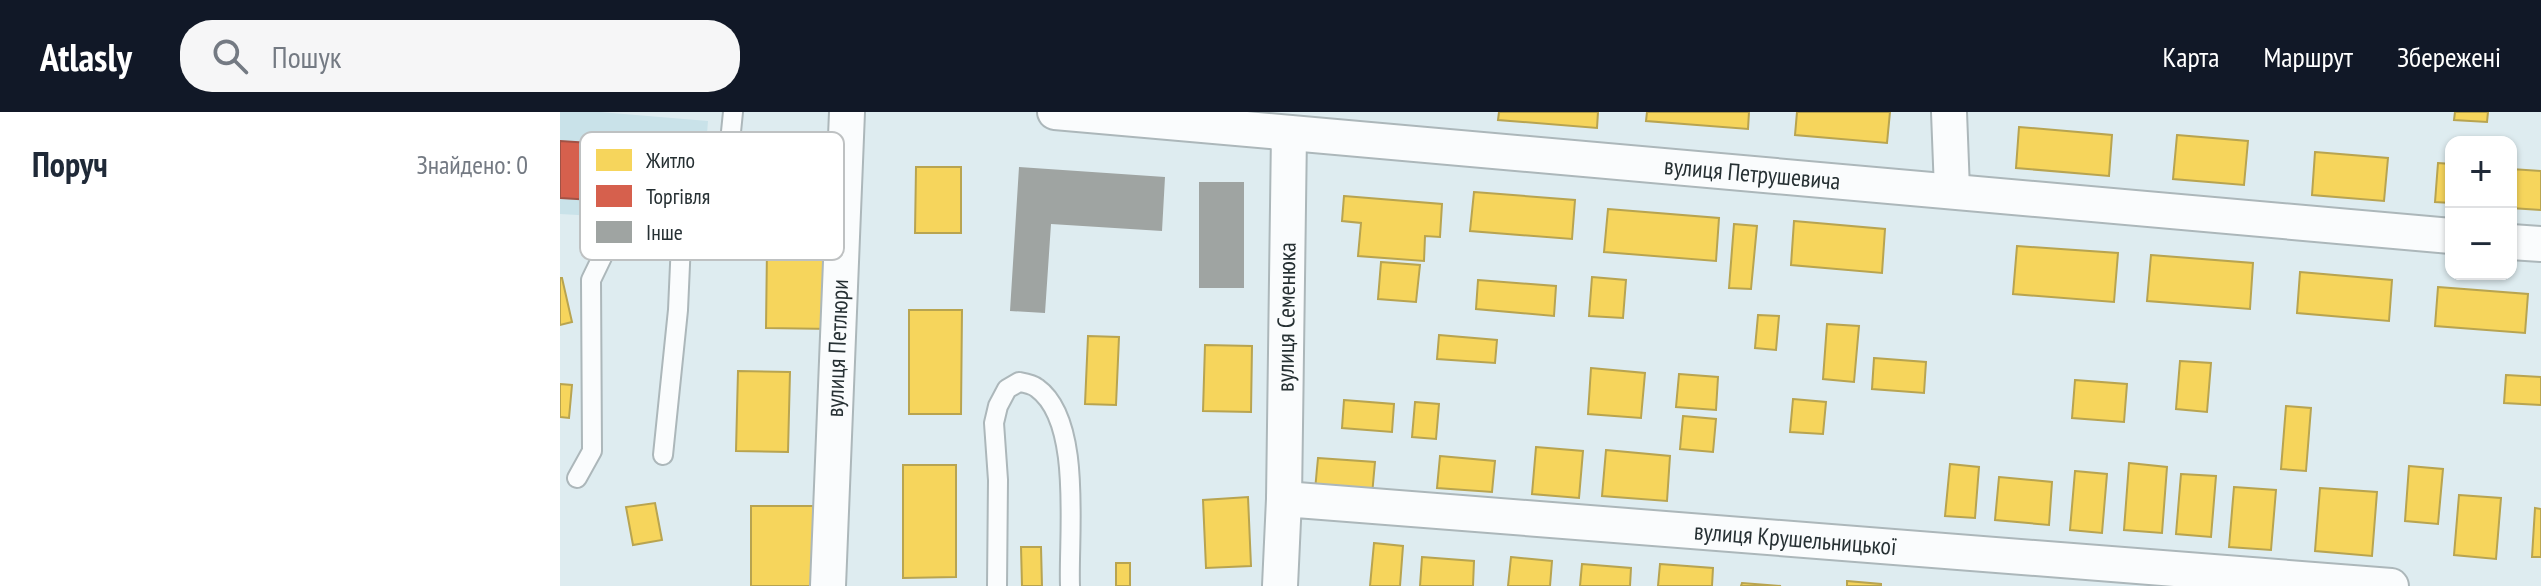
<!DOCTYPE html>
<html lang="uk">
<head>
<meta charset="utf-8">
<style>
  :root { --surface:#fff; --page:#f6f6f7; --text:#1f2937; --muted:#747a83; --line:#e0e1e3; --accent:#111827 }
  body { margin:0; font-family:"PT Sans Narrow",sans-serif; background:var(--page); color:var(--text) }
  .controls { position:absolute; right:24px; top:24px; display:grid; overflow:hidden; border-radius:16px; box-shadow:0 2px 6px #0004 }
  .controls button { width:72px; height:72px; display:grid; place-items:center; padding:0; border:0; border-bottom:2px solid var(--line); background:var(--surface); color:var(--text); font:40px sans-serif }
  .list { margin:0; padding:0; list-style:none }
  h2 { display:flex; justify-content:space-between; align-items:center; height:104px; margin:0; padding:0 32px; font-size:34px }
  h2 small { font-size:26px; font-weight:400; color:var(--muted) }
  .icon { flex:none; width:44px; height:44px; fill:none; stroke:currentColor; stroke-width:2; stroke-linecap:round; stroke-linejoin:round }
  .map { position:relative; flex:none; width:1981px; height:474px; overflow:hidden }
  header { display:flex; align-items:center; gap:48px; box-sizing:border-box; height:112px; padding:0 40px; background:var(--accent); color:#fff }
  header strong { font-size:38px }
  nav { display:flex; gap:44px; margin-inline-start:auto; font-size:28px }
  .search { width:560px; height:72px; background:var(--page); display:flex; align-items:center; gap:20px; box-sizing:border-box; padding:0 28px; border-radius:32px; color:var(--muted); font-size:30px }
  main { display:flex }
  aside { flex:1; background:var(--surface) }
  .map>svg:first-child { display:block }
  .built { fill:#c9e2e9 }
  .homes { fill:#f6d55c; stroke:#b8a450; stroke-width:2 }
  .shops { fill:#d6604d; stroke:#a15245; stroke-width:2 }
  .building { fill:#9fa4a2 }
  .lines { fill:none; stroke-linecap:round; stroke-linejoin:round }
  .service-casing { stroke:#acb7ba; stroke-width:22 }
  .minor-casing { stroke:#acb7ba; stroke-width:38 }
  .service { stroke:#fafcfd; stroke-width:18 }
  .minor { stroke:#fafcfd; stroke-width:34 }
  .labels { text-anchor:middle; stroke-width:8; stroke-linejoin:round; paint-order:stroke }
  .street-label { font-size:24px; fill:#263033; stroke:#fff }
  .key { fill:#fff; stroke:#bec1c2; stroke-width:2 }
  .key-label { font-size:22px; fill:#263033 }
</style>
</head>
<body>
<header>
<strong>Atlasly</strong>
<div class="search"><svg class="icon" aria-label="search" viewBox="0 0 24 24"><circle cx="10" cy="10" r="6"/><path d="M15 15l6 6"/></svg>Пошук</div>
<nav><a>Карта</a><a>Маршрут</a><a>Збережені</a></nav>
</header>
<main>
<aside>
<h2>Поруч<small>Знайдено: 0</small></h2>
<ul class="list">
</ul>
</aside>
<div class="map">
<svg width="1981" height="474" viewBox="0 0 1981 474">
  <rect width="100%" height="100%" fill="#deecf0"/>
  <path class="built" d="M 0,0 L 40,0 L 148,9 L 140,110 L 0,102 Z"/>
  <path class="homes" d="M 939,0 L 1038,0 L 1037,16 L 938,8 Z
    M 1087,0 L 1189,0 L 1188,17 L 1086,9 Z
    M 1237,0 L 1330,0 L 1327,31 L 1235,23 Z
    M 1895,0 L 1928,0 L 1927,10 L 1894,8 Z
    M 1459,15 L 1552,23 L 1549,64 L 1456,56 Z
    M 1617,23 L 1688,29 L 1684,73 L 1613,67 Z
    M 1755,40 L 1828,46 L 1824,89 L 1752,83 Z
    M 1878,51 L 1891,52 L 1891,91 L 1875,90 Z
    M 356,55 L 401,55 L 401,121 L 355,121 Z
    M 208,56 L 274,57 L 272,217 L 206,216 Z
    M 1951,57 L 1981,59 L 1981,98 L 1951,96 Z
    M 914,80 L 1015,88 L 1012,127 L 910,119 Z
    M 784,84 L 882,92 L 880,125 L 865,124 L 864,149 L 798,144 L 801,111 L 782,109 Z
    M 1048,97 L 1159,106 L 1156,149 L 1044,140 Z
    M 1234,109 L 1325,117 L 1322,161 L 1231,153 Z
    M 1174,112 L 1197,114 L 1191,177 L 1169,176 Z
    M 1457,134 L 1558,141 L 1554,190 L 1453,182 Z
    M 1591,143 L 1693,151 L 1690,197 L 1587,189 Z
    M 821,150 L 860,153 L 856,190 L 818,187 Z
    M 1740,160 L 1832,168 L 1829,209 L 1737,201 Z
    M 1032,165 L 1066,168 L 1063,206 L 1029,204 Z
    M 0,166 L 2,166 L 12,210 L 0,213 Z
    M 918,168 L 996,174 L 994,204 L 916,197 Z
    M 1878,175 L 1968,182 L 1965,221 L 1875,214 Z
    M 349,198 L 402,198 L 401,302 L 349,302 Z
    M 1198,203 L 1219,204 L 1216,238 L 1195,236 Z
    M 1267,212 L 1299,214 L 1294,270 L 1263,267 Z
    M 879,223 L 937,228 L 935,251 L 877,247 Z
    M 528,224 L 559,225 L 556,293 L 525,292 Z
    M 645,233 L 692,234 L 691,300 L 643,299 Z
    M 1314,246 L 1366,250 L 1364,281 L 1312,277 Z
    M 1620,249 L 1651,251 L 1647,300 L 1616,297 Z
    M 1031,256 L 1085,261 L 1081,306 L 1028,302 Z
    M 178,259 L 230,260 L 228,340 L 176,339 Z
    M 1119,262 L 1158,265 L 1156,298 L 1116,295 Z
    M 1946,263 L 1981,265 L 1981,293 L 1944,291 Z
    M 1515,268 L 1567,272 L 1564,310 L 1512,306 Z
    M 0,272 L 12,273 L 9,306 L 0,305 Z
    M 1233,287 L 1266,290 L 1263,322 L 1230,320 Z
    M 784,288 L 834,292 L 832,320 L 782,316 Z
    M 855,290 L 879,292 L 876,327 L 852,325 Z
    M 1726,294 L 1751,296 L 1746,359 L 1721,357 Z
    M 1123,304 L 1156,307 L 1153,340 L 1120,337 Z
    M 976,335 L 1023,339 L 1019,386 L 972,382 Z
    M 1046,338 L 1110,344 L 1107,389 L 1042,384 Z
    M 880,344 L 935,349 L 932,380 L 877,376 Z
    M 758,346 L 815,350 L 812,383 L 755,378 Z
    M 1569,351 L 1607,355 L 1602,421 L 1564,418 Z
    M 1390,352 L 1419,355 L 1415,406 L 1385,404 Z
    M 343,353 L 396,353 L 396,465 L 343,466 Z
    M 1849,354 L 1883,357 L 1878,412 L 1845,409 Z
    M 1515,359 L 1547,362 L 1542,421 L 1510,418 Z
    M 1621,362 L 1656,364 L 1651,425 L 1616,422 Z
    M 1439,365 L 1492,370 L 1489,413 L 1435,408 Z
    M 1674,375 L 1716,378 L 1711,438 L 1669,435 Z
    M 1760,376 L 1817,380 L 1812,444 L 1755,439 Z
    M 1899,383 L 1941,386 L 1936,447 L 1894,443 Z
    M 688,385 L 691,454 L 646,456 L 643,388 Z
    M 95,391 L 102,428 L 73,433 L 66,395 Z
    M 191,394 L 253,394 L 253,474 L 191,474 Z
    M 1975,396 L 1981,397 L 1981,445 L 1972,445 Z
    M 814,431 L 843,434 L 840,474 L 810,474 Z
    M 461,435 L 481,435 L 482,474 L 462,474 Z
    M 862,445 L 914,449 L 913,474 L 860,474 Z
    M 951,445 L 992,449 L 990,474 L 948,474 Z
    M 556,451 L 570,451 L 570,474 L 556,474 Z
    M 1022,452 L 1071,456 L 1070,474 L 1020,474 Z
    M 1100,452 L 1153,456 L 1152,474 L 1098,474 Z
    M 1287,469 L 1321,472 L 1321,474 L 1287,474 Z
    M 1182,471 L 1221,474 L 1181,474 Z"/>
  <path class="shops" d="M 0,29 L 137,38 L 133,94 L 0,86 Z"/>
  <path class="building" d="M 459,55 L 605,65 L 602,119 L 491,112 L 485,201 L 450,199 Z
    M 639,70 L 684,70 L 684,176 L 639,176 Z"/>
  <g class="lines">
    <defs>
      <path id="service" d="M 103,343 L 118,198 L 121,130
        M 17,366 L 32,339 L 31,168 L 45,139 C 75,127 108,127 139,135 L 165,79 L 173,0
        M 437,474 L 438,368 L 434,311 L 438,294 L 447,277 L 459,270 C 465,271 472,272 477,276 C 523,309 508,423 510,474"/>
      <g id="minor">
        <path id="s1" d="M 495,0 L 1891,124"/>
        <path d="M 1389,0 L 1392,78"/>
        <path d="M 1951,130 L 1981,132"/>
        <path id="s2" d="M 724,387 L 729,21"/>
        <path id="s3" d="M 268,474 L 287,0"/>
        <path id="s4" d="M 720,474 L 724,387 L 1831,474"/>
      </g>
    </defs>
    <use href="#service" class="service-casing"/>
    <use href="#minor" class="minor-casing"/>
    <use href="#service" class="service"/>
    <use href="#minor" class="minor"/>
  </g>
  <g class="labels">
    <g class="street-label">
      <text dy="8" stroke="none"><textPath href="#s1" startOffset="700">вулиця Петрушевича</textPath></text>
      <text dy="8" stroke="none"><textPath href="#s2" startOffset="182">вулиця Семенюка</textPath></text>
      <text dy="8" stroke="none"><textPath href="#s3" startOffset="238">вулиця Петлюри</textPath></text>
      <text dy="8" stroke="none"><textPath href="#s4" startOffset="600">вулиця Крушельницької</textPath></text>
    </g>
  </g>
  <rect x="20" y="20" width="264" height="128" rx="12" class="key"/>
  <rect x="36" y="37" width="36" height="22" fill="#f6d55c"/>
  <rect x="36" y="73" width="36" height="22" fill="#d6604d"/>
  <rect x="36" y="109" width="36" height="22" fill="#9fa4a2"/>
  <g class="key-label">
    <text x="86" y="56">Житло</text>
    <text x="86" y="92">Торгівля</text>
    <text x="86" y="128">Інше</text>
  </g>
</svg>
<div class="controls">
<button>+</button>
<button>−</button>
</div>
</div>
</main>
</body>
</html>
